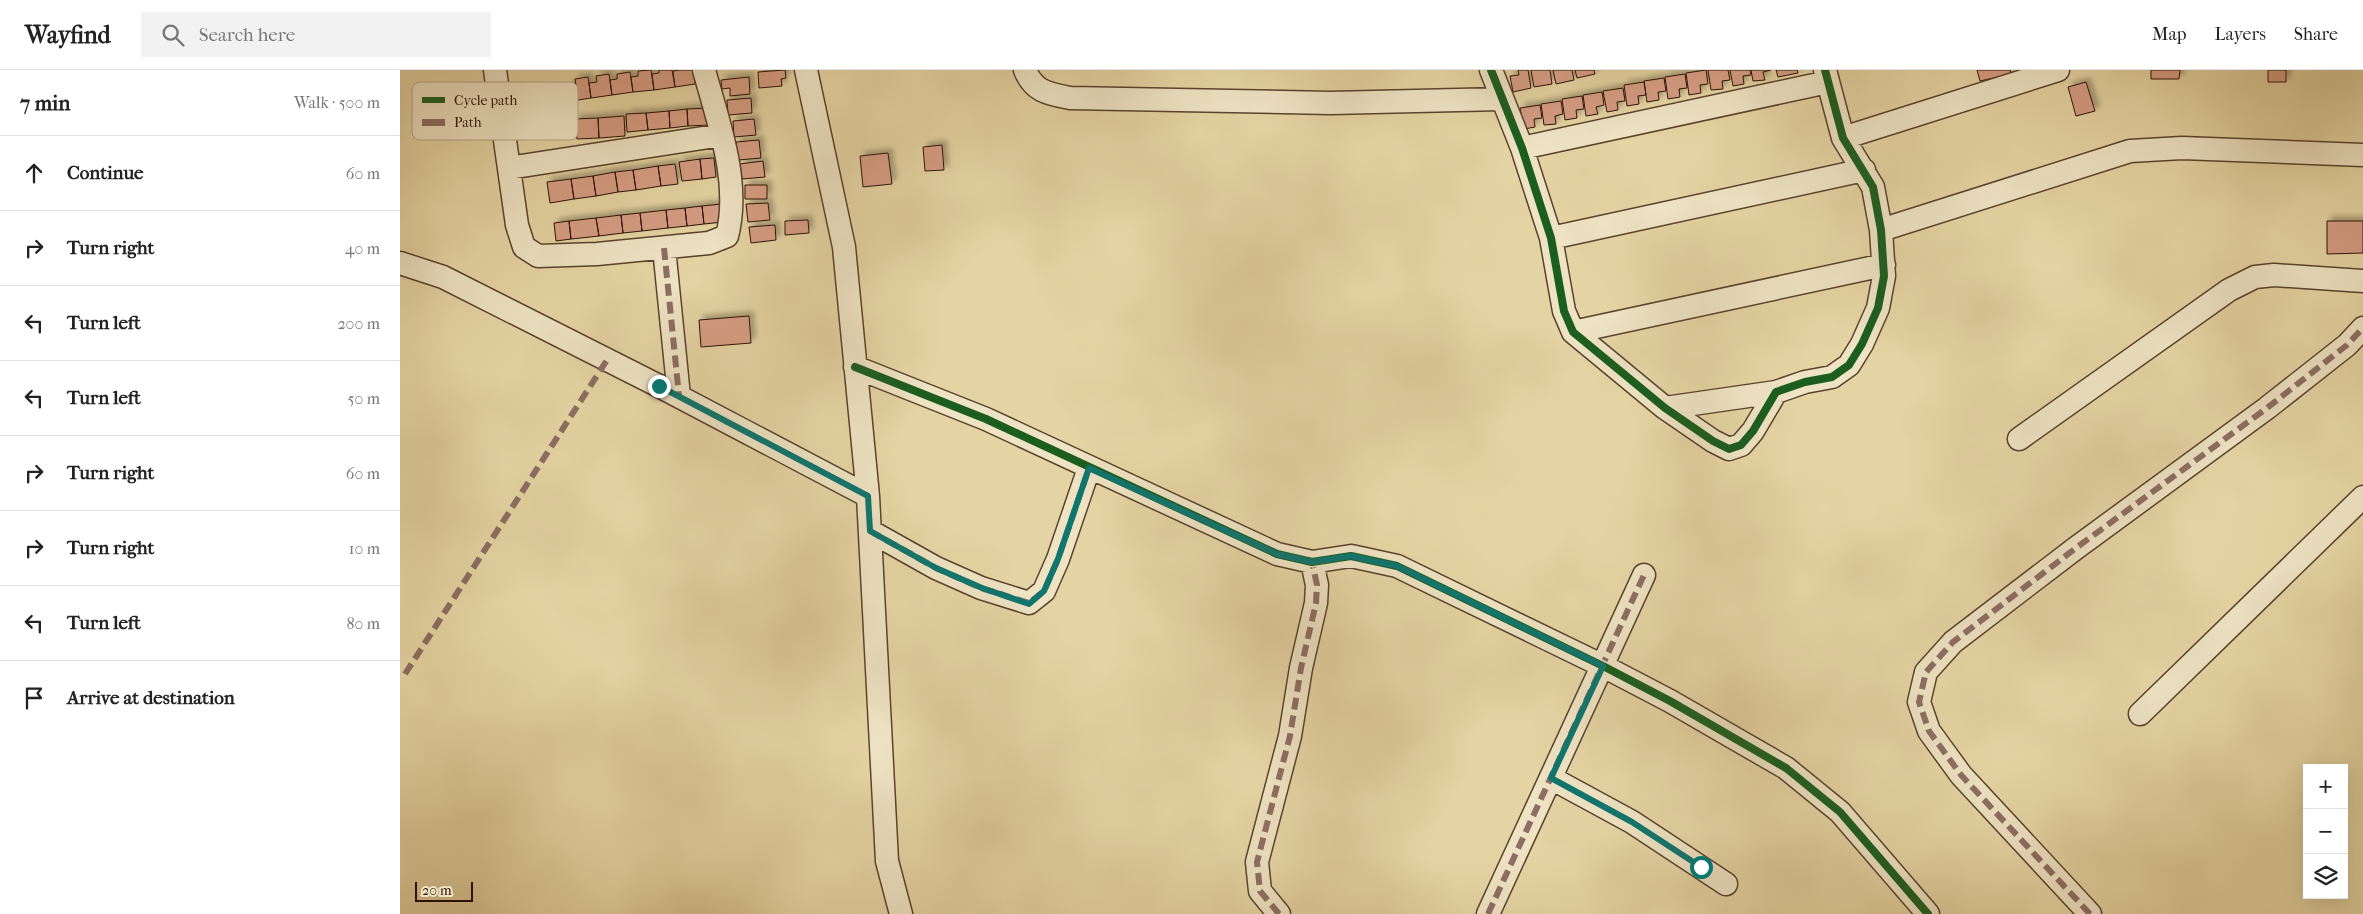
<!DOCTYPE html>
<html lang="en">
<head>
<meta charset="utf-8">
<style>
  :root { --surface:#fff; --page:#f2f2f2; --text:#222; --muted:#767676; --line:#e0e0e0 }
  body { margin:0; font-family:"IM FELL French Canon",serif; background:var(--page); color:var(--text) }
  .controls { position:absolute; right:15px; bottom:15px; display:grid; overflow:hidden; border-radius:0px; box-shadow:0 5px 20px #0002 }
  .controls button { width:45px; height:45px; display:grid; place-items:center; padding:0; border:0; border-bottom:1px solid var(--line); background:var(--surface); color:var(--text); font:25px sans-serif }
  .scale { position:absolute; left:15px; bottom:12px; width:58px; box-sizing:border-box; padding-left:5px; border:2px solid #2c1306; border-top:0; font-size:14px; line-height:18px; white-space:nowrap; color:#2c1306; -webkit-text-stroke:4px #eee3c3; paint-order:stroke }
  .stop { position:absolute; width:15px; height:15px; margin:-11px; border:4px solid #0f766e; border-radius:50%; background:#fff }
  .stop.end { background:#0f766e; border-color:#fff; box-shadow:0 1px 5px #0008 }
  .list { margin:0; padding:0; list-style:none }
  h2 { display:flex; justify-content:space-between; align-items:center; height:65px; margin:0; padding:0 20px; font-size:21px }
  h2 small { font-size:16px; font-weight:400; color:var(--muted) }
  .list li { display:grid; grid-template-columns:32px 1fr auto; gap:15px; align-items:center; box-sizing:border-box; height:75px; padding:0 20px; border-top:1px solid var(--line) }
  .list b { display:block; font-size:19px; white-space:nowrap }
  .list em { font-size:16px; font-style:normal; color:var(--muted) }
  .icon { flex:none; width:28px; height:28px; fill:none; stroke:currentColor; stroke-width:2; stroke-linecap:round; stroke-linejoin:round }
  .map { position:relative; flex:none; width:1963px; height:844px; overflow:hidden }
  header { display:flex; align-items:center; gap:30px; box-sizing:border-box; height:70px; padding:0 25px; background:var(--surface); border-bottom:1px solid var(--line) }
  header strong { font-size:24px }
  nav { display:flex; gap:28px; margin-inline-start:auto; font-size:18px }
  .search { width:350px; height:45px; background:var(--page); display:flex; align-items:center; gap:12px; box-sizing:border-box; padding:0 18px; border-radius:0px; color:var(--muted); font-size:19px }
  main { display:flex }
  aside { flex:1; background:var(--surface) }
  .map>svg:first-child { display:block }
  .building { fill:#d59d83; stroke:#2c1306; filter:url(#shadow) }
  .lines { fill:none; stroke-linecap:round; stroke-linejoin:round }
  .minor-casing { stroke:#5a432d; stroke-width:25 }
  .minor { stroke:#eee3c3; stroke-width:22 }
  .quiet { stroke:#8d6e63; stroke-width:6; stroke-dasharray:12 6; stroke-linecap:butt }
  .cycleway-casing { stroke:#eee3c3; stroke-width:11 }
  .cycleway { stroke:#1b5e20; stroke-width:8 }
  .route { stroke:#0f766e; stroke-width:6 }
  .key { fill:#eee3c3; stroke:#b4a58a; stroke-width:1 }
  .key-label { font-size:14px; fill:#2c1306 }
</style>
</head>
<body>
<header>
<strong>Wayfind</strong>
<div class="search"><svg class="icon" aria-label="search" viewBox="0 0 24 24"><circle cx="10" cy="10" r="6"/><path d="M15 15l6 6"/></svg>Search here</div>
<nav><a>Map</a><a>Layers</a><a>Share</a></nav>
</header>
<main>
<aside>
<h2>7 min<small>Walk · 500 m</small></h2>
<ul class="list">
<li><svg class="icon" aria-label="ahead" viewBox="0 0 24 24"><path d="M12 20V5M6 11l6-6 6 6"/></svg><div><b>Continue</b></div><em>60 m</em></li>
<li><svg class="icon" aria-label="right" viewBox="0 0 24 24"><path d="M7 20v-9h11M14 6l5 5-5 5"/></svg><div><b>Turn right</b></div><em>40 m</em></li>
<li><svg class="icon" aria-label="left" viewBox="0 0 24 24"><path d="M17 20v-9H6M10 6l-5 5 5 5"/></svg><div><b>Turn left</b></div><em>200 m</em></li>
<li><svg class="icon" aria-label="left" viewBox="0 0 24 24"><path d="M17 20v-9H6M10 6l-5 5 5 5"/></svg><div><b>Turn left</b></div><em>50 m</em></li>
<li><svg class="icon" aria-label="right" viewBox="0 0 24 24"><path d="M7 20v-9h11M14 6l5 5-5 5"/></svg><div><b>Turn right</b></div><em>60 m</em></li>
<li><svg class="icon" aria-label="right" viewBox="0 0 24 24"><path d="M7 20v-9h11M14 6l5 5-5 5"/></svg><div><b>Turn right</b></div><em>10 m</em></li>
<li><svg class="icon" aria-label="left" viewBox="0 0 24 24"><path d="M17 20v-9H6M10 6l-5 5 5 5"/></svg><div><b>Turn left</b></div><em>80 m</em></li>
<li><svg class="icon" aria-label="arrive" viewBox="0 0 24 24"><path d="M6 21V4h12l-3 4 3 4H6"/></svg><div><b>Arrive at destination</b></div></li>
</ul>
</aside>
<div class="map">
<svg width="1963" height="844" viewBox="0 0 1963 844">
  <defs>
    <filter id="shadow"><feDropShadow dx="4.5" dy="-4.5" stdDeviation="2.5" flood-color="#0004"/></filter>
  </defs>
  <rect width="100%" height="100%" fill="#e5d4a3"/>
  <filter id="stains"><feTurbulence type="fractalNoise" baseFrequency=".004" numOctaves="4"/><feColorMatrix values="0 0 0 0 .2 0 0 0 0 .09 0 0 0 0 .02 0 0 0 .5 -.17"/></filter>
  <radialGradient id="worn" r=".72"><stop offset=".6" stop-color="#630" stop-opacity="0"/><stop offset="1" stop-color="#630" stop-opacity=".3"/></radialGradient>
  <path class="building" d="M 251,0 L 254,20 L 233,22 L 231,7 L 238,6 L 238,1 Z
    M 259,0 L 272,0 L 275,17 L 254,20 L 252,4 L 259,3 Z
    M 280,0 L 294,0 L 295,14 L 275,17 L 273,1 Z
    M 385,0 L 386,8 L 381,9 L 382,16 L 359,18 L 358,2 Z
    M 1118,0 L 1128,0 L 1131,18 L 1113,22 L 1110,6 L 1119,5 Z
    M 1131,0 L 1150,0 L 1152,14 L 1134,17 Z
    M 1153,0 L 1172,0 L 1174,10 L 1156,14 Z
    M 1175,0 L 1194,0 L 1195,4 L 1177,8 Z
    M 1306,0 L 1308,14 L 1300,15 L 1301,23 L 1289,25 L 1286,3 Z
    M 1308,0 L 1328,0 L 1330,10 L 1322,11 L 1323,19 L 1311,20 Z
    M 1330,0 L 1350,0 L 1351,5 L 1343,6 L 1344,14 L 1333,16 Z
    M 1351,0 L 1371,0 L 1363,2 L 1365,10 L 1353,11 Z
    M 1376,0 L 1397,0 L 1398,3 L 1378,7 Z
    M 1577,0 L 1610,0 L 1611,4 L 1580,11 Z
    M 1751,0 L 1780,0 L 1779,9 L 1751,9 Z
    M 1868,0 L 1886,0 L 1886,12 L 1868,12 Z
    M 230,2 L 233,22 L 212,25 L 210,10 L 217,9 L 217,4 Z
    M 209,4 L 212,25 L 191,28 L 189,13 L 197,12 L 196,6 Z
    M 1285,4 L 1287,18 L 1279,19 L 1280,27 L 1268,29 L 1265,7 Z
    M 188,7 L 191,28 L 171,31 L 168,15 L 176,15 L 175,9 Z
    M 349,7 L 350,24 L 330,26 L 330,18 L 322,19 L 321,10 Z
    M 1264,8 L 1266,21 L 1258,22 L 1259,30 L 1247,32 L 1244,11 Z
    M 1244,12 L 1246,25 L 1238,26 L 1239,34 L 1227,36 L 1224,15 Z
    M 1686,12 L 1695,41 L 1676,46 L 1668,17 Z
    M 1223,18 L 1225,31 L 1217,32 L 1218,40 L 1207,42 L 1203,21 Z
    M 1202,22 L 1204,35 L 1196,37 L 1198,44 L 1186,46 L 1183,25 Z
    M 1182,26 L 1184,39 L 1176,40 L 1177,48 L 1165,50 L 1162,29 Z
    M 351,28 L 352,43 L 328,45 L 327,30 Z
    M 1161,31 L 1163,44 L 1155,46 L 1156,54 L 1144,55 L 1141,34 Z
    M 1140,35 L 1142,48 L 1134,49 L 1135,57 L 1124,59 L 1120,38 Z
    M 309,38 L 310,55 L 288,56 L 287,39 Z
    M 287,39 L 288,56 L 270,58 L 269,41 Z
    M 269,41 L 270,58 L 248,60 L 246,43 Z
    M 246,43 L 248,60 L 227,62 L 226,44 Z
    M 224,46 L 225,66 L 199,68 L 198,48 Z
    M 198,48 L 199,68 L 177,69 L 175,49 Z
    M 354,49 L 356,65 L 334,67 L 333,51 Z
    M 359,70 L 361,88 L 338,90 L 336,72 Z
    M 542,75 L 544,100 L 525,101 L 523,77 Z
    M 488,83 L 492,114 L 463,117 L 460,86 Z
    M 314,88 L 316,107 L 302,109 L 300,89 Z
    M 300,89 L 302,109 L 282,111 L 279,92 Z
    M 363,91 L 365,107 L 342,109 L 340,94 Z
    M 275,94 L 278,114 L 261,116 L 258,96 Z
    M 258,96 L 261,116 L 236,120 L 233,100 Z
    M 233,100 L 236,120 L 218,122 L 215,102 Z
    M 215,102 L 218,122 L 196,126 L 193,106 Z
    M 193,106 L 196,126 L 174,129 L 171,109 Z
    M 171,109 L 174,129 L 150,133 L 147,112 Z
    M 345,115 L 367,115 L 367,129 L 345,129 Z
    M 368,133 L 370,150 L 348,152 L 346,134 Z
    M 321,134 L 323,152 L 304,154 L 302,136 Z
    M 302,136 L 304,154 L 287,156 L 285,138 Z
    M 285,138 L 287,156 L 268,158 L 266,140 Z
    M 266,140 L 268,158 L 242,161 L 240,143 Z
    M 240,143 L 242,161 L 223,163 L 221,145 Z
    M 221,145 L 223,163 L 199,166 L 196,148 Z
    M 196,148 L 199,166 L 171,169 L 169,151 Z
    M 408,150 L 409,163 L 385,165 L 385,151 Z
    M 169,151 L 171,169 L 156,171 L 154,153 Z
    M 1927,151 L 1963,151 L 1963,183 L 1927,184 Z
    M 375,155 L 376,170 L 351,173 L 349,157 Z
    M 349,246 L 351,273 L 301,277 L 299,250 Z"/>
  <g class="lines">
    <defs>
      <path id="minor" d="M 95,0 L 117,155 L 124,177 L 138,186 L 197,184 L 309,173 L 327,166 C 341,112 318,52 304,0
        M 406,0 L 444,177 L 468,426 L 487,791 L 501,844
        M 625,0 C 634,22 649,24 670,28 L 931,33 L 1101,29
        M 1091,0 L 1122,78 L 1151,168 L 1164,241 L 1173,262 L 1265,338 L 1313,371 L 1329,379 L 1341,375 L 1353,361 L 1376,322 L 1405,312 L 1432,307 L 1449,295 L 1462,274 L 1478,238 L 1484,206 L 1481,160 L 1473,117 L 1443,68 L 1425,0
        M 1443,68 L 1658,0
        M 1122,78 L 1428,12
        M 109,98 L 322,65
        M 1481,160 L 1730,81 L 1782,78 L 1963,85
        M 1151,168 L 1464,100
        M 264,178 L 279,326
        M 0,193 L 43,207 L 259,316 L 468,426
        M 1173,262 L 1484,195
        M 455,297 L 586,349 L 877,484 L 912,492 L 951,486 L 997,496 L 1203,596 L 1270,631 L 1386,698 L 1440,742 L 1528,844
        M 1265,338 L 1376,322
        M 1619,369 L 1829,220 L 1855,207 L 1874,205 L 1963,211
        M 470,461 L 536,498 L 581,518 L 629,533 L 644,521 L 658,489 L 689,398
        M 1740,644 L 1963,427
        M 1151,708 L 1232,752 L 1326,814
        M 879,844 L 860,821 L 857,792 L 890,666 L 901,598 L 916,533 L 917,515 L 912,492
        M 1088,844 L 1244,505
        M 1690,844 L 1561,705 L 1529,661 L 1519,632 L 1526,602 L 1553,572 L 1676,478 L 1867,338 L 1947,275 L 1963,258"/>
    </defs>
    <use href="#minor" class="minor-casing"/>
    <use href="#minor" class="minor"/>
    <path class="quiet" d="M 264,178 L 279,326
      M 470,461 L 536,498 L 581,518 L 629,533 L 644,521 L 658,489 L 689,398
      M 5,604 L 207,290
      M 879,844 L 860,821 L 857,792 L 890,666 L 901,598 L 916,533 L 917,515 L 912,492
      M 1088,844 L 1244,505
      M 1690,844 L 1561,705 L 1529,661 L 1519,632 L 1526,602 L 1553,572 L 1676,478 L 1867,338 L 1947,275 L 1963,258"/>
    <defs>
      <path id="cycleway" d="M 1091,0 L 1122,78 L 1151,168 L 1164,241 L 1173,262 L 1265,338 L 1313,371 L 1329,379 L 1341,375 L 1353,361 L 1376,322 L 1405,312 L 1432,307 L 1449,295 L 1462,274 L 1478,238 L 1484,206 L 1481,160 L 1473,117 L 1443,68 L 1425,0
        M 455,297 L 586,349 L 877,484 L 912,492 L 951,486 L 997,496 L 1203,596 L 1270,631 L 1386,698 L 1440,742 L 1528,844"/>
    </defs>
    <use href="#cycleway" class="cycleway-casing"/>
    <use href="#cycleway" class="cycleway"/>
  </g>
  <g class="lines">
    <path class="route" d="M 259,316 L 468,426 L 470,461 L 536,498 L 582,518 L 629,534 L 644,521 L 658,489 L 689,398 L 877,484 L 912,492 L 951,486 L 997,496 L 1203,596 L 1151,708 L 1232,752 L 1301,797"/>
  </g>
  <rect x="12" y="12" width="166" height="58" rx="8" class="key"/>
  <rect x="22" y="27" width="23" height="6" fill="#1b5e20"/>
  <rect x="22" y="49" width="23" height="7" fill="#8d6e63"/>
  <g class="key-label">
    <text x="54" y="35">Cycle path</text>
    <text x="54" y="57">Path</text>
  </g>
  <rect width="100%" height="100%" filter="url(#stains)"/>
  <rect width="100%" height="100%" fill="url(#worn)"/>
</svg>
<div class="controls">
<button>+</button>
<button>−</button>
<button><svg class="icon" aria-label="layers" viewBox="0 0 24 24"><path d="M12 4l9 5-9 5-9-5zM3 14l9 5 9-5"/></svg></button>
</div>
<div class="scale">20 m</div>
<div class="stop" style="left:1301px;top:797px"></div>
<div class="stop end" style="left:259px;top:316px"></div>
</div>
</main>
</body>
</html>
